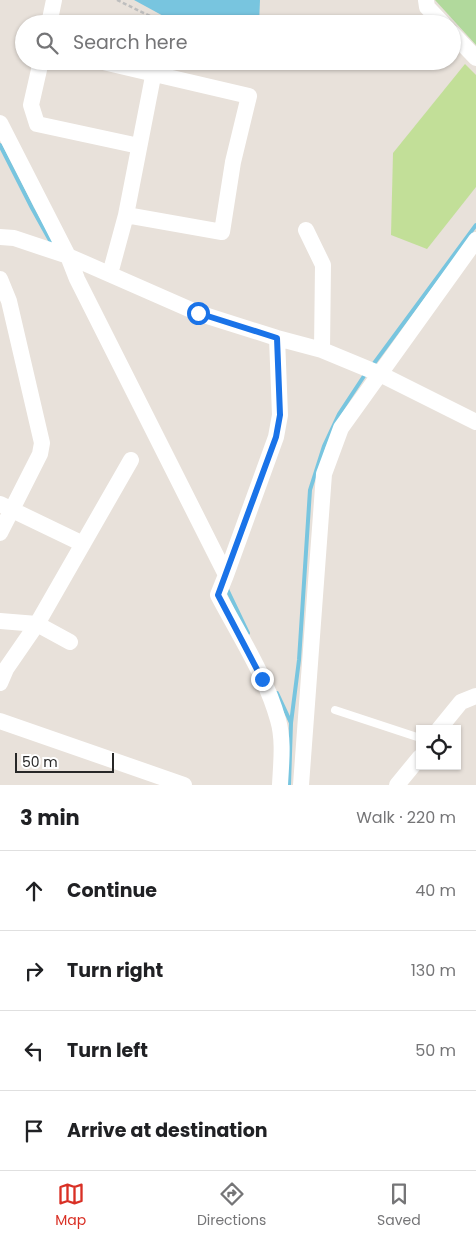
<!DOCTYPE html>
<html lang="en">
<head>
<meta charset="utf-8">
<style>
  :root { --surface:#fff; --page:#f6f6f6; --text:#202124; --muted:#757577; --line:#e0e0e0; --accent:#d93025 }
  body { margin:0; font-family:Poppins,sans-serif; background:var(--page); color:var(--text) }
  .controls { position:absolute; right:15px; bottom:15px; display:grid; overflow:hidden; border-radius:0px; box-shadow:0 1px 4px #0004 }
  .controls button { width:45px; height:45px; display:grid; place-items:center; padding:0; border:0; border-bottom:1px solid var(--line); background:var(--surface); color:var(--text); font:25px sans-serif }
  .scale { position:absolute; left:15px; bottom:12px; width:99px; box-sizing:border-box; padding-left:5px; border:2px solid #272727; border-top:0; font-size:14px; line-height:18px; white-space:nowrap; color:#272727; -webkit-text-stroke:4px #fff; paint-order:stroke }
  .stop { position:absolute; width:15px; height:15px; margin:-11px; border:4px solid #1a73e8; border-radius:50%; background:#fff }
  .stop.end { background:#1a73e8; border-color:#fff; box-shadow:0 1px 5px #0008 }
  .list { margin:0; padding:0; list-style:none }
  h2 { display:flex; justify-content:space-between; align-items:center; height:65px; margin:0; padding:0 20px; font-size:21px }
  h2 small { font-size:16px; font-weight:400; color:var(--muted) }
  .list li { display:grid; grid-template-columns:32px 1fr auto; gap:15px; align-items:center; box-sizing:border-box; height:80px; padding:0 20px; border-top:1px solid var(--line) }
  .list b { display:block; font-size:19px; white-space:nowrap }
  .list em { font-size:16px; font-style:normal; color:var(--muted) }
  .icon { flex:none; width:28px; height:28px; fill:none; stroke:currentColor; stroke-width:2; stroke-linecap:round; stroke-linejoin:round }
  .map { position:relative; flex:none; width:476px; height:785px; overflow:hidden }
  .search { position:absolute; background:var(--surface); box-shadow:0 1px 4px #0004; left:15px; right:15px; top:15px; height:55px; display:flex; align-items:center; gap:12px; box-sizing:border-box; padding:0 18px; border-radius:28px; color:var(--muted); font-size:19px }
  .sheet { height:385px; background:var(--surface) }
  nav { display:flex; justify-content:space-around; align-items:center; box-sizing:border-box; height:70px; border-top:1px solid var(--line); background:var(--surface); font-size:14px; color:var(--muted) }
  nav a { display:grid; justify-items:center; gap:2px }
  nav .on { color:var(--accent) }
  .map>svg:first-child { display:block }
  .green { fill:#b1d99c }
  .pitch { fill:#c2df98 }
  .water { fill:#78c5df }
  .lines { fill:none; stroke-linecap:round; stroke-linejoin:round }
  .stream { stroke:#78c5df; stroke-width:4 }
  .path { stroke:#bebebe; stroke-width:2.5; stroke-dasharray:4 2.5; stroke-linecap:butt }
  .service { stroke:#fff; stroke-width:8 }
  .minor { stroke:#fff; stroke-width:16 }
  .route { stroke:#1a73e8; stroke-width:6 }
</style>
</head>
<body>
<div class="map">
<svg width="476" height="785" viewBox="0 0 476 785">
  <rect width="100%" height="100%" fill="#e8e1da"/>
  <path class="green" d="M 435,0 L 476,0 L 476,45 Z"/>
  <path class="pitch" d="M 465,64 L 476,75 L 476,187 L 427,249 L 391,235 L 393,153 Z"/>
  <path class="water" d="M 134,0 L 260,0 L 259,24 L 178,24 Z"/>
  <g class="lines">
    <path class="stream" d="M 0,145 L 32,208 L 52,244
      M 372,366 L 476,225
      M 226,587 L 248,633
      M 277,693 L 291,723
      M 289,785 L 291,723 L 299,660 L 310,490 L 324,446 L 339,414 L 366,373"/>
    <path class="path" d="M 117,0 L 152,17"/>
    <path class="service" d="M 335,710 L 420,738"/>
    <path class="minor" d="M 426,0 L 427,7 L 443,24
      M 49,24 L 54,0
      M 164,24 L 164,23
      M 452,33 L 476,58
      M 41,61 L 31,105 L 37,124 L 139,146
      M 99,61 L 249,96 L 233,162 L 222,232 L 126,215
      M 0,123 L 68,256 L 77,279 L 226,575 L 218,595 C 239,635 266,676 278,720 C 284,740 281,764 280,785
      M 306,230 L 323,265 L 322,350
      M 0,237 L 14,238 L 68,256 L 198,313 L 277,338 L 322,350 L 380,374 L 476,422
      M 110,274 L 126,215 L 156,61
      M 0,279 L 9,301 L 42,443 L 40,454 L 0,533
      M 0,504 L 83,544
      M 226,575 L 276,437 L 280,415 L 277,338
      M 0,621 L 37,624 L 70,642
      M 0,683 L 6,669 L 37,624 L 131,460
      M 0,721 L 184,785
      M 439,729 L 461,702 L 476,696
      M 301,785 L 324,474 L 341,428 L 476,240
      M 397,785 L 420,757"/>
  </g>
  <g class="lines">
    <path class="route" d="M 198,313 L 277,338 L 280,415 L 276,437 L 218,595 L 262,679"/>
  </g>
</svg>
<div class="controls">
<button><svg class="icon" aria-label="locate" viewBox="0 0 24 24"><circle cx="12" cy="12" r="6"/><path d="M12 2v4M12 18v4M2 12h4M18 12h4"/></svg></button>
</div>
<div class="scale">50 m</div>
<div class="stop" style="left:198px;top:313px"></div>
<div class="stop end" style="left:262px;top:679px"></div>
<div class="search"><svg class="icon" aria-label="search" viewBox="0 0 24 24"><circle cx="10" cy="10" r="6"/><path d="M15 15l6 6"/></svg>Search here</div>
</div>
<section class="sheet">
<h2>3 min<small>Walk · 220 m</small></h2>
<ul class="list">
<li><svg class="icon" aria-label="ahead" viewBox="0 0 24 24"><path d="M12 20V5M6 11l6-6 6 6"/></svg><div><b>Continue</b></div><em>40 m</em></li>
<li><svg class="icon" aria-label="right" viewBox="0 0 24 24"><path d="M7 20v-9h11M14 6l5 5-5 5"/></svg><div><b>Turn right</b></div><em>130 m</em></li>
<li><svg class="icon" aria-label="left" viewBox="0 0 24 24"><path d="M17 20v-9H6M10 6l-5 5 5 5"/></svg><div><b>Turn left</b></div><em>50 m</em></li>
<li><svg class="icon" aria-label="arrive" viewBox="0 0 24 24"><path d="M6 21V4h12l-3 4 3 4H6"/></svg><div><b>Arrive at destination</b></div></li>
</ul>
</section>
<nav>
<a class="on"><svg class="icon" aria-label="map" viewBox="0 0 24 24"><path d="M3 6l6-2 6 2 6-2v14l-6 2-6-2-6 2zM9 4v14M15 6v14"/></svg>Map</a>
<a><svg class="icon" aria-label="directions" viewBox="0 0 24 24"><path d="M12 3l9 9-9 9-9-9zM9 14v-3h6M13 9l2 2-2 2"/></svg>Directions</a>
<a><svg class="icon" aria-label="saved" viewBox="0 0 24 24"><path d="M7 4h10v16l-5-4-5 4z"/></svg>Saved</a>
</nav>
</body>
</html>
